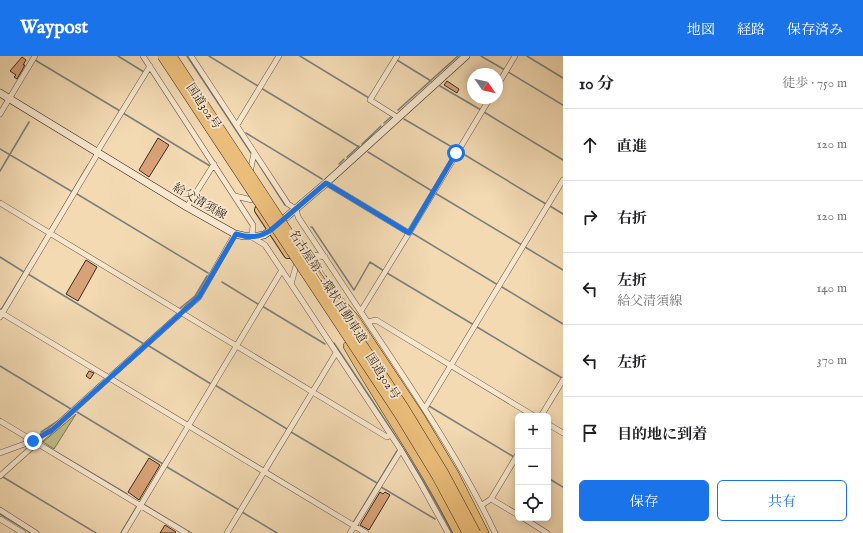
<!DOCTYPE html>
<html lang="ja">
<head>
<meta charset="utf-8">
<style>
  :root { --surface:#fff; --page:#f2f2f2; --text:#202124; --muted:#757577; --line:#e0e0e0; --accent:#1a73e8 }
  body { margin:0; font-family:"IM FELL English","Noto Serif JP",serif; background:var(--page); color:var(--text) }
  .controls { position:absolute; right:12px; bottom:12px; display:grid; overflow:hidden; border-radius:6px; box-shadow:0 2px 10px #0003 }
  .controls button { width:36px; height:36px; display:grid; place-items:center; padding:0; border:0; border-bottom:1px solid var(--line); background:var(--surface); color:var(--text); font:20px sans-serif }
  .compass { position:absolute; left:467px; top:12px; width:36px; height:36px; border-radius:50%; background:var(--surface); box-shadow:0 2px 10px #0003; rotate:124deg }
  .stop { position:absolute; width:12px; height:12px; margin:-9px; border:3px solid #1a73e8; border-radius:50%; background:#fff }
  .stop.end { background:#1a73e8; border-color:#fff; box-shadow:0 1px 4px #0008 }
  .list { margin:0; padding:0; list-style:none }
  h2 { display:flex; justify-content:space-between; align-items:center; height:52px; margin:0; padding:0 16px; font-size:17px }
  h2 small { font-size:13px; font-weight:400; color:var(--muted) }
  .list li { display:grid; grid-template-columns:26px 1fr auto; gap:12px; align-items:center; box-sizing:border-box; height:72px; padding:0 16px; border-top:1px solid var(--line) }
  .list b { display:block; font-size:15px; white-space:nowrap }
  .list p { margin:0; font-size:13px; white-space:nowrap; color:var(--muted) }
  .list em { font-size:13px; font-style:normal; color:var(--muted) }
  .actions { display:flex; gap:8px; padding:12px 16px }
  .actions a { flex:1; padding:9px 0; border:1px solid var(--accent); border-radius:6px; text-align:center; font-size:14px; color:var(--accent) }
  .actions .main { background:var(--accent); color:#fff }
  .icon { flex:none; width:22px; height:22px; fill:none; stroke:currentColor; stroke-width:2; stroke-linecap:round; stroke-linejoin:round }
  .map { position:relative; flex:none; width:563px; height:477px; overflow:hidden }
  header { display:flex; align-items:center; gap:24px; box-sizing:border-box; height:56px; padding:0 20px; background:var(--accent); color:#fff }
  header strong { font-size:19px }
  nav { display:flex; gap:22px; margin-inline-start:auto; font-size:14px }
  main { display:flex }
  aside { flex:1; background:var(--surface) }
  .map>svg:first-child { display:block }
  .green { fill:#c0be89; stroke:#7c7455 }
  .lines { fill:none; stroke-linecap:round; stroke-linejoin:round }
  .stream { stroke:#797f7c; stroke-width:1.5 }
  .building { fill:#d9a276; stroke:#392a21 }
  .minor-casing { stroke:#685646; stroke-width:6 }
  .secondary-casing { stroke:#392a21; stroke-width:8 }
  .trunk-casing { stroke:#392a21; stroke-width:10 }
  .motorway-casing { stroke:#392a21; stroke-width:10 }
  .minor { stroke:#f7e7ce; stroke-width:5 }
  .secondary { stroke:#f7e7ce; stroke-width:7 }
  .trunk { stroke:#eabd7a; stroke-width:8 }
  .motorway { stroke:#eabd7a; stroke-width:9 }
  .motorway-bridge-casing { stroke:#392a21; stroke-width:10; stroke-linecap:butt }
  .motorway-bridge { stroke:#eabd7a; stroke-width:9 }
  .route { stroke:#1a73e8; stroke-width:5 }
  .labels { text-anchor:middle; stroke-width:3.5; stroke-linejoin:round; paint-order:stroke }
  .street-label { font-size:12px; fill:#392a21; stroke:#f7e7ce }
</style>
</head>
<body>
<header>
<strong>Waypost</strong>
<nav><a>地図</a><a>経路</a><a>保存済み</a></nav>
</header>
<main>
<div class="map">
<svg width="563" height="477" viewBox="0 0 563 477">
  <rect width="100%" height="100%" fill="#f3dab3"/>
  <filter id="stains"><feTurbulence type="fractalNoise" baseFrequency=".005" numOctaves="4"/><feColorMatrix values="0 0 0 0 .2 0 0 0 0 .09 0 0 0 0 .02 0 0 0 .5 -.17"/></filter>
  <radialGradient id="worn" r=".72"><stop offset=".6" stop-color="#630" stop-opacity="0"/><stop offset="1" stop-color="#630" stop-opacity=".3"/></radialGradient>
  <path class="green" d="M 76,358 L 54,393 L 43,386 Z"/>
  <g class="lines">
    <path class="stream" d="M 118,0 L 144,16
      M 187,0 L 251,97
      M 209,0 L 258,30
      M 300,0 L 369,42
      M 481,0 L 505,14
      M 527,0 L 563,22
      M 35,4 L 120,55
      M 397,4 L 431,25
      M 508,16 L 563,49
      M 440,30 L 481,54
      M 261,32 L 359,91
      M 398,54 L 458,0
      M 484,56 L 563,104
      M 123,57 L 210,110
      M 404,63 L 457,94
      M 384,67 L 392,60
      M 246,77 L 322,123
      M 362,88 L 381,70
      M 0,93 L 71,135
      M 368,96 L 432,135
      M 460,96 L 546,148
      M 347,101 L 359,90
      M 256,104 L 285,149
      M 339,108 L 344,103
      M 0,115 L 29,66
      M 435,137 L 522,189
      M 77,138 L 208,217
      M 550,150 L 563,158
      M 311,171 L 312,171 L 354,234 L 370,206 L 384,215
      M 49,175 L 88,109
      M 412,177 L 498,229
      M 525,191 L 563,214
      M 0,201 L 24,216
      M 387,217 L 474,269
      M 28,218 L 144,288
      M 222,226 L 258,248
      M 502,231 L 563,268
      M 262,250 L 325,288
      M 0,253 L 1,254 L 46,180
      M 179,253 L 195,240 L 207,220
      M 477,271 L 562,322
      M 334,287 C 375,349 418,411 452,477
      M 149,290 L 211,328
      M 0,310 L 71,353
      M 215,329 L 287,373
      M 429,350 L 514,401
      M 77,356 L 163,408
      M 41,376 L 58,365
      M 291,376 L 377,427
      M 46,390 L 127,438
      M 167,411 L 239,454
      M 3,421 L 96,477
      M 548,422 L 563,431
      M 381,431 L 435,463
      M 140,446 L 169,398
      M 143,448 L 191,477
      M 242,456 L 277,477
      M 0,458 L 31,477
      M 353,467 L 397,395
      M 121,477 L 137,450"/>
  </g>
  <path class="building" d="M 22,1 L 26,4 L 23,9 L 25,9 L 17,23 L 14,21 L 16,19 L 10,15 Z
    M 447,25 L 459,33 L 457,37 L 444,29 Z
    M 158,82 L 169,89 L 149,121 L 139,114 Z
    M 86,204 L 97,211 L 78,245 L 66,238 Z
    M 89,315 L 94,317 L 90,323 L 86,320 Z
    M 149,402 L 160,409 L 139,444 L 128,436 Z
    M 380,436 L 383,438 L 385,436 L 390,439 L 369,474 L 360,469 Z
    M 165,469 L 176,476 L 175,477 L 160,477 Z"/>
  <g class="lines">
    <defs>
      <path id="minor" d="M 143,0 L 253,169 L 252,181 L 265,189 L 291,228 L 401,394 L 421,428 L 448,477
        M 191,0 L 288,148 L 296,153 L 298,161 C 330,209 361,256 392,303 C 429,359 466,416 495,477
        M 397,0 L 370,44 L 397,61
        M 497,30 L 515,0
        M 0,58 L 35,0
        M 237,69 L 279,0
        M 97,96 L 150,10
        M 250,117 L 254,97
        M 326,127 L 409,177
        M 235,140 L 252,144
        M 0,147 L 387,381 L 391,379
        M 187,151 L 214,108
        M 303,197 L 325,201
        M 291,228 L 296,210
        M 361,255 L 409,177 L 490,42
        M 0,256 L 366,477
        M 0,261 L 98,97
        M 368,266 L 376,264 L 534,360
        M 425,352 L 563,124
        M 541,360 L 563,324
        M 0,365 L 186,477
        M 548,368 L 563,377
        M 0,397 L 33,385 L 45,378
        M 0,420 L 199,241 L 235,178
        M 491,443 L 518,459
        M 482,449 L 491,443 L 518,398
        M 0,454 L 36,477
        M 523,462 L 547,477
        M 0,463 L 23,477
        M 124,477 L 282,214
        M 227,477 L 336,297
        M 350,477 L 401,394"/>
      <path id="secondary" d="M 0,37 L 187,151 L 235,178 L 244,180 L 258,180 L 264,179 L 271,174 L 326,127 L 466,0"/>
      <path id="trunk" d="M 259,154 L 288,198"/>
      <path id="motorway" d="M 329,237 L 339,245 L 355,263 L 420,361 L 454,418 L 484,477
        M 348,290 C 384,353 426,412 458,477"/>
    </defs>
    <use href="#minor" class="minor-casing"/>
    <use href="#secondary" class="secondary-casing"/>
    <use href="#trunk" class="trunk-casing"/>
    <use href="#motorway" class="motorway-casing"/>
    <use href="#minor" class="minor"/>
    <use href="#secondary" class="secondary"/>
    <use href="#trunk" class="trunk"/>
    <use href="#motorway" class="motorway"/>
    <defs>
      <path id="motorway-bridge" d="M 162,0 L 398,357 L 437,421 L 467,477
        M 172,0 L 405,353 L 444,417 L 476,477"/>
    </defs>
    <use href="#motorway-bridge" class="motorway-bridge-casing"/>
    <use href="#motorway-bridge" class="motorway-bridge"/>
  </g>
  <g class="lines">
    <path class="route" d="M 33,385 L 52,374 L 199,241 L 236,178 C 249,182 259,182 271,174 L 326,127 L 409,177 L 456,97"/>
  </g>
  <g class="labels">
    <g class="street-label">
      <text transform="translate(204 50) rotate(56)" y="4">国道302号</text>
      <text transform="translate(200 145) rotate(30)" y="4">給父清須線</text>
      <text transform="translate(328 230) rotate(57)" y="4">名古屋第二環状自動車道</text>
      <text transform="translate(383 320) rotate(57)" y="4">国道302号</text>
    </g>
  </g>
  <rect width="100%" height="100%" filter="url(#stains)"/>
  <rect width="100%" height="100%" fill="url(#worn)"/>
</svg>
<div class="controls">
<button>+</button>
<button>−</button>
<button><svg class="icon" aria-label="locate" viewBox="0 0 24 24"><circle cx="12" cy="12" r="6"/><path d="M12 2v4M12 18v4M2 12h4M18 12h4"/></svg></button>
</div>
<svg class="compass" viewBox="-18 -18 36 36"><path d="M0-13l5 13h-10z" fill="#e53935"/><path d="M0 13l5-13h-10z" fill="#757577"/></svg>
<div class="stop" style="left:456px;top:97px"></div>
<div class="stop end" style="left:33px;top:385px"></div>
</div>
<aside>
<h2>10 分<small>徒歩 · 750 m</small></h2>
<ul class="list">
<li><svg class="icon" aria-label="ahead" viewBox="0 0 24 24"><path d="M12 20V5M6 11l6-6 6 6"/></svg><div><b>直進</b></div><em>120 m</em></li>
<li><svg class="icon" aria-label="right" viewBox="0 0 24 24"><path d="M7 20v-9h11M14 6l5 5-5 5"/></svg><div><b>右折</b></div><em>120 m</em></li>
<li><svg class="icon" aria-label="left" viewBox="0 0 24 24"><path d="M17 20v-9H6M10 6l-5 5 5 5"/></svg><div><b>左折</b><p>給父清須線</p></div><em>140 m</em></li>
<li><svg class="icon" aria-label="left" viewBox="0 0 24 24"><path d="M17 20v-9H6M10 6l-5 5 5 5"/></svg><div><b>左折</b></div><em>370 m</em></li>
<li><svg class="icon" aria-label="arrive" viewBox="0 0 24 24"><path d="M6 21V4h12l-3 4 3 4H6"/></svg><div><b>目的地に到着</b></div></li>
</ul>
<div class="actions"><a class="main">保存</a><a>共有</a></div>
</aside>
</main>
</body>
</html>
